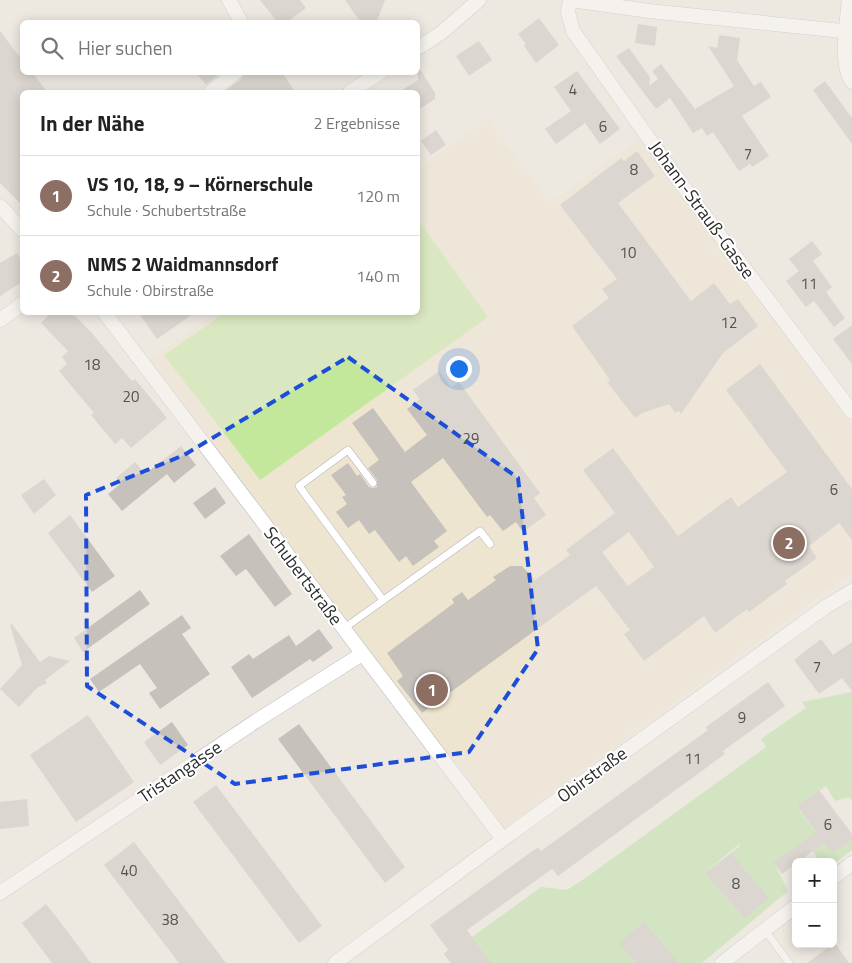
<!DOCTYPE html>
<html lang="de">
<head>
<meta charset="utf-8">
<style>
  :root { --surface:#fff; --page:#f2f2f2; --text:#222; --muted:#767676; --line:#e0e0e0; --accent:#465ff3 }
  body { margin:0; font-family:"Titillium Web",sans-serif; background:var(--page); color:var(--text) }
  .controls { position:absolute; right:15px; bottom:15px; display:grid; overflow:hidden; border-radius:8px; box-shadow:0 2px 12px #0003 }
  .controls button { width:45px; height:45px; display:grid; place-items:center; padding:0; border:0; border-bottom:1px solid var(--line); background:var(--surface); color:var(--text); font:25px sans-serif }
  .you { position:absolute; left:458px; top:368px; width:18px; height:18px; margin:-12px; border:4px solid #fff; border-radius:50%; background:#1a73e8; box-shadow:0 0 0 8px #1a73e833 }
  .badge { display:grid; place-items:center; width:32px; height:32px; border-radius:50%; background:var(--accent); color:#fff; font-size:16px; font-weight:700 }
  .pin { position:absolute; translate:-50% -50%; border:2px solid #fff; box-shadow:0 1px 5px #0006 }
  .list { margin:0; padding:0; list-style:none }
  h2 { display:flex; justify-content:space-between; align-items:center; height:65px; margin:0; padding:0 20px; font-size:21px }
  h2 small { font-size:16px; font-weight:400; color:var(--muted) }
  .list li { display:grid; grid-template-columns:32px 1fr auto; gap:15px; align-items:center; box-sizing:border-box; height:80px; padding:0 20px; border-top:1px solid var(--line) }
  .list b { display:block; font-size:19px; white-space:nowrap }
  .list p { margin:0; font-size:16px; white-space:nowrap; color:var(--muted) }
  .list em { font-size:16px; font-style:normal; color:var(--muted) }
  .icon { flex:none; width:28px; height:28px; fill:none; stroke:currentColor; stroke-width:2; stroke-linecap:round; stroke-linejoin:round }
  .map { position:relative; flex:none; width:852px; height:963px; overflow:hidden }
  .search { position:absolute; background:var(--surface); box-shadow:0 2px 12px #0003; left:20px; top:20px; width:400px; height:55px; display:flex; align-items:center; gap:12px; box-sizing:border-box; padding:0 18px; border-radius:8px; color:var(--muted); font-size:19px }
  .panel { position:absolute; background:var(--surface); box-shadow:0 2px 12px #0003; left:20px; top:90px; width:400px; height:225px; border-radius:8px }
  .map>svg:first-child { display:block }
  .education { fill:#eee5d0 }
  .green { fill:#b2e19e; fill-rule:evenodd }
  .pitch { fill:#c4e89b }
  .building { fill:#c6c2bb; fill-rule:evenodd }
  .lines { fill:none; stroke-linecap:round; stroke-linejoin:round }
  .service-casing { stroke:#b3b5bf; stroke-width:8 }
  .minor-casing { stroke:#b3b5bf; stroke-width:15 }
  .service { stroke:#fff; stroke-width:7 }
  .minor { stroke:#fff; stroke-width:14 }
  .marked { fill:none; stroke:#1d4ed8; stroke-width:4; stroke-dasharray:10 6; stroke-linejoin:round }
  .labels { text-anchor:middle; stroke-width:4; stroke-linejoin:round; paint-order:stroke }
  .number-label { font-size:15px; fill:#525250 }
  .street-label { font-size:18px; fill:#2c2c2c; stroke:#fff }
</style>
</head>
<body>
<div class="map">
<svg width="852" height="963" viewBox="0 0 852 963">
  <rect width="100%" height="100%" fill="#ede8e0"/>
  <path class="education" d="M 487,119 L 550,203 L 639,139 L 852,426 L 852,574 L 843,579 L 504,828 L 148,361 L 216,313 L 418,312 L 418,169 Z"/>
  <path class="green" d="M 852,692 L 852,801 L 849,797 L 835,801 L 826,786 L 797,807 L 832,854 L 852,840 L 852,850 L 833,864 L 833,862 L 820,862 L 805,840 L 774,862 L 788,891 L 702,963 L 484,963 L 488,959 L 472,937 L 541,887 L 567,890 L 587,877 L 766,747 L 761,739 L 806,708 L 802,702 ZM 739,844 L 740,846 L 731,853 L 767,896 L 742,917 L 705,873 Z"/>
  <path class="pitch" d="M 418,220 L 488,317 L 260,480 L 164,355 L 225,313 L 418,312 Z"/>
  <path class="building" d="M 260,0 L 300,0 L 306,8 L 287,22 L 277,22 Z
    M 345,0 L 385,0 L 377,21 L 359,20 Z
    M 539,18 L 559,45 L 536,63 L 524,46 L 526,44 L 518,34 Z
    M 638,24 L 657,27 L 655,46 L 635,43 Z
    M 0,31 L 22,60 L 22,72 L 32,72 L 47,92 L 22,92 L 22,205 L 0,183 Z
    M 719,35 L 740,38 L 737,60 L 754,86 L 761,82 L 771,97 L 742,116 L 769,156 L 752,167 L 750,164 L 739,171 L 713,132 L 707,136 L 702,128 L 693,133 L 670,98 L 656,109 L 616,56 L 629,48 L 650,77 L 649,86 L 658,79 L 652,71 L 661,64 L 695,109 L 734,86 L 708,46 L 717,48 Z
    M 479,41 L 492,60 L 469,76 L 456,56 Z
    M 418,66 L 435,93 L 435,99 L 418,110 L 418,92 L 399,92 L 418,80 Z
    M 577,71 L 620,129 L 600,144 L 585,123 L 556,144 L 545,129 L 571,111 L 554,87 Z
    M 195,72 L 221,72 L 206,85 Z
    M 245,72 L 282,72 L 295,92 L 224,92 L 241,79 Z
    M 825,81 L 852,118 L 852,144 L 813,90 Z
    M 436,130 L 446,145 L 431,155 L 421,141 Z
    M 637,151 L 655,176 L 618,203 L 691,301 L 714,283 L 730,304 L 738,299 L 758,326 L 723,353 L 681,414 L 679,411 L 675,413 L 669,404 L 642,413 L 635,418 L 607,382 L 610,380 L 572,326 L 609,298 L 602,289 L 617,279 L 560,205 L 621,158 L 624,161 Z
    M 812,241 L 822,254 L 813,261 L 832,287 L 826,292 L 845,318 L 834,327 L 814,301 L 806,307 L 786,281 L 799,271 L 789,259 Z
    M 17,253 L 22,262 L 22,282 L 0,296 L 0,263 Z
    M 51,312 L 71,312 L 91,332 L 132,381 L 135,379 L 167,418 L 131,448 L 122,438 L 115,444 L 91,415 L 94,413 L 59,371 L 67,364 L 62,357 L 68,351 L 41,323 Z
    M 138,312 L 196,312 L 157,339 Z
    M 852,325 L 852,364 L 833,339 Z
    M 760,364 L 852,489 L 852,540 L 839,523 L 809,546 L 817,558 L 785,581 L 787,584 L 749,612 L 747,609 L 715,633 L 704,616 L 644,661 L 624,634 L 630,630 L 596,586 L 422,713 L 397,681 L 403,676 L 387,653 L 454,603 L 452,599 L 462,592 L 468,600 L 496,580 L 493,577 L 510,566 L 522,566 L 535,580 L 570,555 L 566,550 L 615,513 L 583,470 L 613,448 L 678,536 L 731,497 L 738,507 L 787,472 L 726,390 ZM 629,532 L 654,567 L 628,586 L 602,552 Z
    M 439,371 L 451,387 L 459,382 L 540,493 L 534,498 L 546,515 L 523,532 L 516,522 L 503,531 L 490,515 L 487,517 L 443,458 L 411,482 L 447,531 L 434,541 L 439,547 L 413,566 L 406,556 L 399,562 L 375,530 L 369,534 L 359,520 L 348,528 L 336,512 L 347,504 L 342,497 L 346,495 L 331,475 L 348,463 L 357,476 L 360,474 L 369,487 L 373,488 L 377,487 L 377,480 L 368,468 L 379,460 L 352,423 L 373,408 L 405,452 L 427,435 L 407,409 L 420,399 L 413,390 Z
    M 181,446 L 196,465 L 174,483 L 167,474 L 122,511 L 108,494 L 120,484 L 116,478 L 135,462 L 145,474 Z
    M 44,479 L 56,495 L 34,514 L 21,495 Z
    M 215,487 L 226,503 L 205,519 L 193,503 Z
    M 70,515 L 115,576 L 92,592 L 48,533 Z
    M 249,534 L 292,594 L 275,607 L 246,569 L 236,576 L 220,556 Z
    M 140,590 L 150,604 L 83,652 L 74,638 Z
    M 182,615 L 191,628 L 182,634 L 210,674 L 160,709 L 149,693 L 157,688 L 140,664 L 99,692 L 90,679 Z
    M 12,624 L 40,662 L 49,656 L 70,661 L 45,680 L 47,683 L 38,687 L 19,707 L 0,689 L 22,665 L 10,625 Z
    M 319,629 L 333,648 L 313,662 L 310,659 L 252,698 L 231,667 L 249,654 L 253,659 L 289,635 L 296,646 Z
    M 821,639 L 833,655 L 852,642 L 852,691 L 842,678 L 819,694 L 794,660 Z
    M 768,682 L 785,706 L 723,751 L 725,754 L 558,876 L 552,869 L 467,930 L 491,963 L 451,963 L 444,954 L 448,950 L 430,925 L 538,847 L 541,851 L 708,730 L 706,727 Z
    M 88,715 L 134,782 L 76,822 L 30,755 Z
    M 172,722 L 188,745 L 160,765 L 144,742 Z
    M 299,724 L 405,867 L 385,883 L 278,739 Z
    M 216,785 L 322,926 L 299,943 L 193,802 Z
    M 819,790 L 852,834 L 852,840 L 832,854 L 824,843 L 798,862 L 796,862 L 796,864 L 782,874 L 773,862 L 816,832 L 797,806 Z
    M 27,799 L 29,826 L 0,829 L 0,802 Z
    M 134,842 L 226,963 L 179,963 L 104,865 Z
    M 731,853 L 769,898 L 744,919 L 705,873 Z
    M 46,904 L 61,923 L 91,963 L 52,963 L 22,923 Z
    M 644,922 L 679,963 L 636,963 L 619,943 Z
    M 835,943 L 849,963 L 807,963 L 833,944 Z"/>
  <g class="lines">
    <defs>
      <path id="service" d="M 373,483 L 348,450 L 299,486 L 383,600
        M 343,629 L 480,531 L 490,544
        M 765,930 L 789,963"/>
      <path id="minor" d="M 229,0 L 241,22
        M 570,0 L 568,12 L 573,31 L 674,174 L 852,412
        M 571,0 L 649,11 L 852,32
        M 849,0 C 847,23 839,62 852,82
        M 418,48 L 441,33 L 479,0
        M 211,92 L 236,72
        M 350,92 L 381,72
        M 0,206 L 22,230
        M 104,312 L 503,839
        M 0,320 L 22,304
        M 833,878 L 852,863
        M 0,893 L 256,721 L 362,654
        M 335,963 L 517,829 L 827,606 L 852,591
        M 722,963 L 796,906"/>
    </defs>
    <use href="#service" class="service-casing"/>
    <use href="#minor" class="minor-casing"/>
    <use href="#service" class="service"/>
    <use href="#minor" class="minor"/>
  </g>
  <path d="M0 0H852V963H0ZM 348,357 L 518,478 L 538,649 L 469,752 L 235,784 L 87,686 L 86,495 L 184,455 Z" fill="#ede8e0" fill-opacity=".55" fill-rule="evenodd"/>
  <path class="marked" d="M 348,357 L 518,478 L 538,649 L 469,752 L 235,784 L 87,686 L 86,495 L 184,455 Z"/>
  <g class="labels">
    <g class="number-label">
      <text x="573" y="95">4</text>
      <text x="603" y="132">6</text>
      <text x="748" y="159">7</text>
      <text x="634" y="175">8</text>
      <text x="628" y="258">10</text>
      <text x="809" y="289">11</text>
      <text x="729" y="328">12</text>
      <text x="92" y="370">18</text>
      <text x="131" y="402">20</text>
      <text x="471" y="444">29</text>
      <text x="834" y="495">6</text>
      <text x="817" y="672">7</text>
      <text x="742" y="723">9</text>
      <text x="693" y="764">11</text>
      <text x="828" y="830">6</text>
      <text x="129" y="876">40</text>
      <text x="736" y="889">8</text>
      <text x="170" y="925">38</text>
    </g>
    <g class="street-label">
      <text transform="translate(702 210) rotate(54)" y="6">Johann-Strauß-Gasse</text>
      <text transform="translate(303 576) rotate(53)" y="6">Schubertstraße</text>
      <text transform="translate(180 772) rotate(-34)" y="6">Tristangasse</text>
      <text transform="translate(592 775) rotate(-36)" y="6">Obirstraße</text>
    </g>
  </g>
</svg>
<div class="controls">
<button>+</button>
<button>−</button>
</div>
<div class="you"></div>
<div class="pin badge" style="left:432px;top:690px;background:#8d6e63">1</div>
<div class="pin badge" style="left:789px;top:543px;background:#8d6e63">2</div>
<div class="search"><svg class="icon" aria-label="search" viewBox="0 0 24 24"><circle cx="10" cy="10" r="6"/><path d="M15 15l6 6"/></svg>Hier suchen</div>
<section class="panel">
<h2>In der Nähe<small>2 Ergebnisse</small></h2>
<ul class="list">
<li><span class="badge" style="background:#8d6e63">1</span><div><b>VS 10, 18, 9 – Körnerschule</b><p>Schule · Schubertstraße</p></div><em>120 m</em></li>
<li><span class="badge" style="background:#8d6e63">2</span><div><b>NMS 2 Waidmannsdorf</b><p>Schule · Obirstraße</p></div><em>140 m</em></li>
</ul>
</section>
</div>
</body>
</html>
